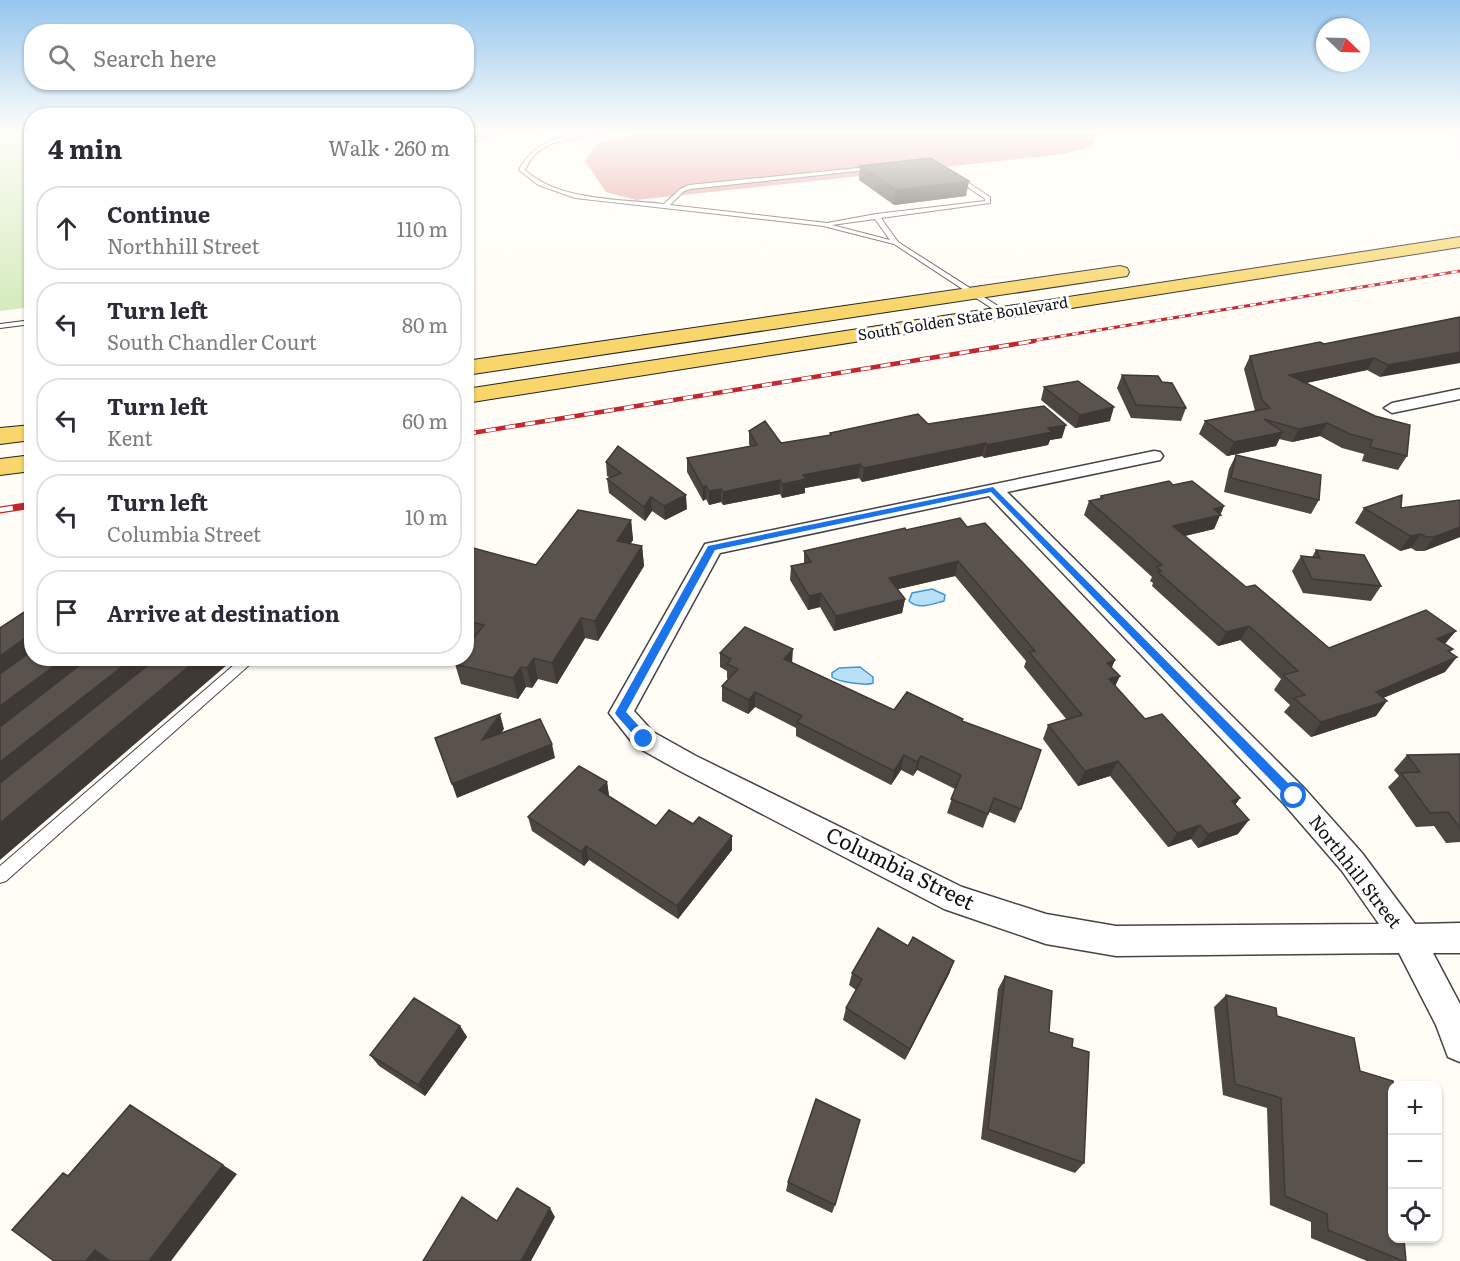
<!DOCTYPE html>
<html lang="en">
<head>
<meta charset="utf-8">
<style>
  :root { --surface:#fff; --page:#f2f2f3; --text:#2b2b33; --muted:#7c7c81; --line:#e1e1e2 }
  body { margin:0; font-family:Literata,serif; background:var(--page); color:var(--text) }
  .controls { position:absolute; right:18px; bottom:18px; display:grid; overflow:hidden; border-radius:12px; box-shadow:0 2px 4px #0004 }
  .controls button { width:54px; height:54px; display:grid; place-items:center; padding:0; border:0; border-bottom:2px solid var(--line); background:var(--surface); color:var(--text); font:30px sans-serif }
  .compass { position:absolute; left:1316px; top:18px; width:54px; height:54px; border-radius:50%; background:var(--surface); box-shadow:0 2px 4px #0004; rotate:113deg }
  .stop { position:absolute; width:18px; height:18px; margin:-14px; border:4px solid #1a73e8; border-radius:50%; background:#fff }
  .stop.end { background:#1a73e8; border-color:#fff; box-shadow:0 2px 6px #0008 }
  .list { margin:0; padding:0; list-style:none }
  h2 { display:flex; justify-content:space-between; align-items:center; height:78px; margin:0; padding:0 24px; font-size:26px }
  h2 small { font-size:20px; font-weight:400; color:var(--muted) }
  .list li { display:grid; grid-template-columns:39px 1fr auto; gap:18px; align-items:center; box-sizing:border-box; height:84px; margin:0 12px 12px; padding:0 12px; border:2px solid var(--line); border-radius:24px }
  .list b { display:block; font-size:22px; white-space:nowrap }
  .list p { margin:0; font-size:20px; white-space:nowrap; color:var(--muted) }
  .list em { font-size:20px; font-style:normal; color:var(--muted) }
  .icon { flex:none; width:33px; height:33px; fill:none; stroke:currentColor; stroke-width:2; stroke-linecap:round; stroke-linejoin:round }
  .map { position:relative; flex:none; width:1460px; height:1261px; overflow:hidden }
  .search { position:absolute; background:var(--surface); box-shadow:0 2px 4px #0004; left:24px; top:24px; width:450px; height:66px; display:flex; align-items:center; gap:15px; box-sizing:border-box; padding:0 21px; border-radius:24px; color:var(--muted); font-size:22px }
  .panel { position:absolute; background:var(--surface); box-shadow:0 2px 4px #0004; left:24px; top:108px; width:450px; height:558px; border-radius:24px }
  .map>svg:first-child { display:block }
  .green { fill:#d5ebbd }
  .water { fill:#b9e0f7; stroke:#3f96cf; stroke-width:1.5 }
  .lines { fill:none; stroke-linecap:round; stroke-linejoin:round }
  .runway { fill:#e29292; fill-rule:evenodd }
  .lane-casing { stroke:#444; stroke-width:2 }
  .street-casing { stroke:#444; stroke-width:3 }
  .primary-casing { stroke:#222; stroke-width:2 }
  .lane { fill:#fff; fill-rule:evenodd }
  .street { fill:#fff; fill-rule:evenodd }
  .primary { fill:#f9d66b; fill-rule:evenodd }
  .rail-far2-casing { stroke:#c4262e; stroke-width:3 }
  .rail-far1-casing { stroke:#c4262e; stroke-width:4.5 }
  .rail-casing { stroke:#c4262e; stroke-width:7 }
  .rail-far2 { stroke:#fff; stroke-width:2; stroke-dasharray:6; stroke-linecap:butt }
  .rail-far1 { stroke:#fff; stroke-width:3; stroke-dasharray:10; stroke-linecap:butt }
  .rail { stroke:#fff; stroke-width:4.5; stroke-dasharray:13; stroke-linecap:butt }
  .wall { fill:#4d4742 }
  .shaded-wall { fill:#3f3936 }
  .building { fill:#5a524d; stroke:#3f3936; stroke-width:1.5 }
  .route { fill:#1a73e8 }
  .labels { text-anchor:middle; stroke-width:6; stroke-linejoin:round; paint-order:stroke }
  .far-street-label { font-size:15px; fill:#111; stroke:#fff }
  .street-label { font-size:18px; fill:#111; stroke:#fff }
  .near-street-label { font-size:21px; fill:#111; stroke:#fff }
</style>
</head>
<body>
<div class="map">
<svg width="1460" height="1261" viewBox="0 0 1460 1261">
  <rect width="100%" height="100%" fill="#fffdf5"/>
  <path class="green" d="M 0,131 L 31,131 L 32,307 L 0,311 Z"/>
  <path class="water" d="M 932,589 L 945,595 L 944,601 C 932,604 919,610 909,601 L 912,593 Z
    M 860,667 L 873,677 L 873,683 C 867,686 838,682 832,677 L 832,673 L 839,668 Z"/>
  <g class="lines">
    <path class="runway" d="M 683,131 L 1102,131 L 1091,147 L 1064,154 L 636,200 L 606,192 L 585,161 L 597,143 L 626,136 Z"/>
    <defs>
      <path id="lane" d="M 492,131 L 498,131 L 466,145 L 466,142 Z
        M 593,131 L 609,131 C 578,142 542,133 525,170 C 558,201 620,199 664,204 L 680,189 L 689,185 L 878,166 L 876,169 L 690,189 L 684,191 L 670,205 L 827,223 L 876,214 L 985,201 L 985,199 L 953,177 L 958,176 L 990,197 L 990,203 L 881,218 L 898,242 L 1009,313 L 1002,315 L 894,244 L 823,226 L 575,198 L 538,185 L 519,170 C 533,141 564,135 593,131 ZM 875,219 L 890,240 L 832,225 Z
        M 32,320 L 32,324 L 0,328 L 0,324 Z
        M 242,658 L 257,658 L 6,881 L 0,883 L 0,866 Z"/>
      <path id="street" d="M 1460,389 L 1460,399 L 1392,413 L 1384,408 L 1392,403 Z
        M 1154,451 L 1160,452 L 1163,456 L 1160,460 L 1007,492 L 1304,788 L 1362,853 L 1415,924 L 1460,923 L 1460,953 L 1433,953 L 1460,1004 L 1460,1062 L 1448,1057 L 1436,1025 L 1399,953 L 1116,956 L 1046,944 L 944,909 L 678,770 L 635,746 L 609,713 L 705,544 ZM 989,496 L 1284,804 L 1342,871 L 1379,924 L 1116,926 L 1046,914 L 962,887 L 696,756 L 653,732 L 634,711 L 720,553 Z"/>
      <path id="primary" d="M 1460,237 L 1460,247 L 466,403 L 466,389 Z
        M 1120,266 L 1127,268 L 1129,272 L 1127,276 L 466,375 L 466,361 Z
        M 32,425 L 32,440 L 0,444 L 0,428 Z
        M 32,455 L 32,471 L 0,475 L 0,459 Z"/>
    </defs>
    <use href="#lane" class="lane-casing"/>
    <use href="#street" class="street-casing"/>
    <use href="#primary" class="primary-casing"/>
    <use href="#lane" class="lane"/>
    <use href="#street" class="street"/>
    <use href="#primary" class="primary"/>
    <defs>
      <path id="rail-far2" d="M 1025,342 L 1460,271"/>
      <path id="rail-far1" d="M 466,434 L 1034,341"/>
      <path id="rail" d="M 0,510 L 32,505"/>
    </defs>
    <use href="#rail-far2" class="rail-far2-casing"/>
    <use href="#rail-far1" class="rail-far1-casing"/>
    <use href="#rail" class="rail-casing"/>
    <use href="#rail-far2" class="rail-far2"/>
    <use href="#rail-far1" class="rail-far1"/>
    <use href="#rail" class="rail"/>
  </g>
  <path class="wall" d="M 860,166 L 966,196 L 894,205 L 859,180 Z
    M 1460,317 L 1380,377 L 1367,370 L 1306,383 L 1407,456 L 1398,470 L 1362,461 L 1364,454 L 1342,448 L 1320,436 L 1292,442 L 1279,439 L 1276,446 L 1227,456 L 1199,434 L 1205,421 L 1255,411 L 1244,369 L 1250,356 L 1324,344 Z
    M 1122,375 L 1162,382 L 1186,408 L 1181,421 L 1131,418 L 1117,388 Z
    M 1044,387 L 1110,421 L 1075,428 L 1041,400 Z
    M 928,424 L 1062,438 L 1050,440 L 1048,445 L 984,458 L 982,456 L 862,482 L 859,478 L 805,488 L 805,493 L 782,498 L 780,494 L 723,505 L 721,502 L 709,505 L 706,499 L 703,501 L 687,472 L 687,458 L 750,446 L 749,444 L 749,431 L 781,443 L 830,435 L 830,433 Z
    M 1236,455 L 1319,500 L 1311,514 L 1224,492 L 1229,469 Z
    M 606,462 L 687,509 L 665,520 L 652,511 L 645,521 L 609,493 L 607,479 L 610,478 L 607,476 Z
    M 1173,485 L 1224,506 L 1214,529 L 1185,536 L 1246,587 L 1329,648 L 1445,644 L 1453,649 L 1450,652 L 1445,672 L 1383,698 L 1376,716 L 1311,737 L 1284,712 L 1290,705 L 1274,690 L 1281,679 L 1240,640 L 1218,646 L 1152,586 L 1153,583 L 1150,581 L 1152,577 L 1084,515 L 1089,501 L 1099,499 L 1101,496 Z
    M 1364,508 L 1401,508 L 1460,537 L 1424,551 L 1416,551 L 1411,548 L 1400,551 L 1355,523 Z
    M 631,520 L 633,540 L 630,544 L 642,546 L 644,566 L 598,641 L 585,638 L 557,684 L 538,679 L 532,688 L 526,687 L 518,699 L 461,684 L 455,664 L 472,641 L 466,640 L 466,546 L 536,565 Z
    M 967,527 L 1115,660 L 1112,667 L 1115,686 L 1145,719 L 1240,798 L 1235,805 L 1238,834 L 1198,848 L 1191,839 L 1168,847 L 1110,776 L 1078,786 L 1043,739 L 1048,725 L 1067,720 L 1024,667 L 1026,661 L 955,576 L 898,589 L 905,599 L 902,613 L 834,631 L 820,607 L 808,610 L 790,580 L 791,566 L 804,563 L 804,551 L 906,530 Z
    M 1316,550 L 1381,586 L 1371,601 L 1303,593 L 1292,571 L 1301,556 L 1312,557 Z
    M 720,653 L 792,662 L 894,710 L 963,721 L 1021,809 L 1015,823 L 989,812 L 983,828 L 947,813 L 955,789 L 917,770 L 913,776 L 901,770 L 891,785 L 796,736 L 796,728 L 755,707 L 748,714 L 722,701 L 722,686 L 728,679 L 727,678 L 727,671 L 720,667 Z
    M 1460,754 L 1460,842 L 1446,843 L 1434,826 L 1416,827 L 1388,787 L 1399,776 L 1394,770 L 1407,755 Z
    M 607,782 L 609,796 L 656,826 L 693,824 L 732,836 L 732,850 L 678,919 L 589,860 L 584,866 L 532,831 L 528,817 Z
    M 908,946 L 954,961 L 949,974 L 905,1060 L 843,1020 L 846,1008 L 856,990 L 849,985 L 852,973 Z
    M 1005,976 L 1049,1032 L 1072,1047 L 1084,1163 L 1075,1173 L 981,1139 L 998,989 Z
    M 1226,995 L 1277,1016 L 1360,1071 L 1403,1261 L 1367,1261 L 1311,1238 L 1311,1222 L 1270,1205 L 1267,1108 L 1223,1095 L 1214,1007 Z
    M 460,1026 L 467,1037 L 425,1096 L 379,1066 L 370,1055 Z
    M 788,1182 L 835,1205 L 832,1213 L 786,1191 Z"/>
  <path class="shaded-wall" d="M 969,181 L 966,196 L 894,205 L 896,190 Z
    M 1460,352 L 1460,363 L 1380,377 L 1388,365 Z
    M 1374,358 L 1367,370 L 1283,388 L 1289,375 Z
    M 1114,407 L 1110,421 L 1075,428 L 1080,415 Z
    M 1327,423 L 1320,436 L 1292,442 L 1299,429 Z
    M 1066,425 L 1062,438 L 1050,440 L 1048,445 L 984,458 L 987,445 L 1048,428 Z
    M 1283,432 L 1276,446 L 1227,456 L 1234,442 Z
    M 986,443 L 982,456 L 862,482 L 864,468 Z
    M 860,464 L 859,478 L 805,488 L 805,493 L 782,498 L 783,484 L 803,475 Z
    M 780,480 L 780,494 L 723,505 L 723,492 Z
    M 706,486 L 706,499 L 703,501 L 703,487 Z
    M 721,489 L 721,502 L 709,505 L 709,491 Z
    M 686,495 L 687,509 L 665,520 L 664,506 Z
    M 651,497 L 652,511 L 645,521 L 644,507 Z
    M 1224,506 L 1214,529 L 1167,540 L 1173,526 L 1214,509 Z
    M 631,520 L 633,540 L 619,561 L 617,541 Z
    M 1460,527 L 1460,537 L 1424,551 L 1434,537 Z
    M 1421,534 L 1411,548 L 1400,551 L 1410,536 Z
    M 642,546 L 644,566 L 598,641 L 595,621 Z
    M 958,561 L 955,576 L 886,592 L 889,578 Z
    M 821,593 L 820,607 L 808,610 L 809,596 Z
    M 905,599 L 902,613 L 834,631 L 836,616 Z
    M 581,618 L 585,638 L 557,684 L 552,663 Z
    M 1249,626 L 1240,640 L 1218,646 L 1226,632 Z
    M 1456,631 L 1444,645 L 1437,639 Z
    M 28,636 L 32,640 L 32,658 L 0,688 L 0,656 Z
    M 793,649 L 792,664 L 784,659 Z
    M 1457,657 L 1445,672 L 1364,706 L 1376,692 Z
    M 65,658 L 108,658 L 0,740 L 0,706 Z
    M 133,658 L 173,658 L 0,798 L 0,762 Z
    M 199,658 L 235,658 L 0,860 L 0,823 Z
    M 534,658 L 538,679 L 532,688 L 527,668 Z
    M 1115,660 L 1108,675 L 1107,663 Z
    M 521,667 L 526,687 L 518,699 L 513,678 Z
    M 1120,676 L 1113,691 L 1109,679 Z
    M 755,692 L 755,707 L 748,714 L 749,700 Z
    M 1387,701 L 1376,716 L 1311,737 L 1321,722 Z
    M 500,714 L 504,729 L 487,755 L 482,740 Z
    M 552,744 L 555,758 L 457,798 L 452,784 Z
    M 904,755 L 901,770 L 891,785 L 894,771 Z
    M 921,756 L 917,770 L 913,776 L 917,762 Z
    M 1118,761 L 1110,776 L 1078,786 L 1085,771 Z
    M 607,782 L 609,796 L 599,790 Z
    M 1240,798 L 1230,812 L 1232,801 Z
    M 1249,820 L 1238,834 L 1198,848 L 1208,834 Z
    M 1200,825 L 1191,839 L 1168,847 L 1177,833 Z
    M 732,836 L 732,850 L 678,919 L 677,906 Z
    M 586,846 L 589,860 L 584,866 L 581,852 Z
    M 954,961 L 949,974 L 905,1060 L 910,1049 Z
    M 460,1026 L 467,1037 L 425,1096 L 418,1085 Z
    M 223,1165 L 237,1174 L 171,1261 L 149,1261 Z
    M 550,1208 L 555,1217 L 531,1261 L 521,1261 Z
    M 95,1250 L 110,1261 L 86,1261 Z"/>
  <path class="building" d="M 930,158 L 969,181 L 896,190 L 860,166 Z
    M 1460,317 L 1460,352 L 1388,365 L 1374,358 L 1289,375 L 1375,416 L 1410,425 L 1407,456 L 1370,447 L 1372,440 L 1350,434 L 1327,423 L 1299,429 L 1264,419 L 1283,432 L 1234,442 L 1205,421 L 1270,408 L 1262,400 L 1250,356 L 1320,342 L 1324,344 Z
    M 1122,375 L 1158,376 L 1162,382 L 1172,383 L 1186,408 L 1136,405 Z
    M 1078,381 L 1114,407 L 1080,415 L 1044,387 Z
    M 1044,406 L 1066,425 L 1048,428 L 1052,432 L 987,445 L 986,443 L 864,468 L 860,464 L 803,475 L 806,479 L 783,484 L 780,480 L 723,492 L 721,489 L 709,491 L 706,486 L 703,487 L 687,458 L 757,445 L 749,431 L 765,421 L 781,443 L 831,435 L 830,433 L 918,414 L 928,424 Z
    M 618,446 L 686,495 L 664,506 L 651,497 L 644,507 L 607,479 L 621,473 L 606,462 Z
    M 1236,455 L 1321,475 L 1319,500 L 1231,478 Z
    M 1169,481 L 1173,485 L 1192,481 L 1224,506 L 1214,509 L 1221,515 L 1173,526 L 1246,587 L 1255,585 L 1329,648 L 1426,610 L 1456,631 L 1437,639 L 1453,649 L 1448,651 L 1457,657 L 1376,692 L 1387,701 L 1321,722 L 1294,698 L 1305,695 L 1283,675 L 1298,671 L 1249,626 L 1226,632 L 1158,572 L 1161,571 L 1157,567 L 1162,565 L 1089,501 L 1103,498 L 1101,496 Z
    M 1402,495 L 1401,508 L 1460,500 L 1460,527 L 1434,537 L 1426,537 L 1421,534 L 1410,536 L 1364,508 Z
    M 578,510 L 631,520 L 617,541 L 642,546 L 595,621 L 581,618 L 552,663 L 534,658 L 527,668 L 521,667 L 513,678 L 455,664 L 459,658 L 466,658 L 466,648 L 484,625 L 466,621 L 466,546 L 536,565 Z
    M 960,518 L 967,527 L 985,523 L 1115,660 L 1107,663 L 1120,676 L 1109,679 L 1145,719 L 1162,714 L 1240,798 L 1232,801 L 1249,820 L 1208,834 L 1200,825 L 1177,833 L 1118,761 L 1085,771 L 1048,725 L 1082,715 L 1029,652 L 1035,651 L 958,561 L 889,578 L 905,599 L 836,616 L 821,593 L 809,596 L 791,566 L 811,562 L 804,551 L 905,528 L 906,530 Z
    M 1316,550 L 1364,555 L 1381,586 L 1312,579 L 1301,556 L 1320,558 Z
    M 32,607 L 32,636 L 28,636 L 0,656 L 0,628 Z
    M 745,627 L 793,649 L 784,659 L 894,710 L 907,692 L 963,719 L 962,721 L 1041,750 L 1021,809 L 994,798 L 988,814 L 951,799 L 961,775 L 921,756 L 917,762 L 904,755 L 894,771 L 797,722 L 802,716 L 755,692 L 749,700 L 722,686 L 738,669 L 727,664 L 731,659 L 720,653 Z
    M 32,651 L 32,658 L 65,658 L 0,706 L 0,674 Z
    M 89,658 L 133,658 L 0,762 L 0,727 Z
    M 157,658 L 199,658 L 0,823 L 0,783 Z
    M 500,714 L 482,740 L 540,719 L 552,744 L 452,784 L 435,738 Z
    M 1460,754 L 1460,828 L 1448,812 L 1430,813 L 1401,773 L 1420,772 L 1407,755 Z
    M 579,766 L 607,782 L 599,790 L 656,826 L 669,810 L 693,824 L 699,817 L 732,836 L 677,906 L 586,846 L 581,852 L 528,817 Z
    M 878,928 L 908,946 L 913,937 L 954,961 L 910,1049 L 846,1008 L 862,979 L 852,973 Z
    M 1005,976 L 1052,991 L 1049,1032 L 1073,1039 L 1072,1047 L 1089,1052 L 1084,1163 L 988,1129 Z
    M 1226,995 L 1276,1008 L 1277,1016 L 1354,1038 L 1360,1071 L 1393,1081 L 1394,1086 L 1392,1086 L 1392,1239 L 1404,1239 L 1406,1261 L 1403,1261 L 1328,1230 L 1327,1214 L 1285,1196 L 1281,1098 L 1235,1084 Z
    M 414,998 L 460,1026 L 418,1085 L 370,1055 Z
    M 816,1099 L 860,1120 L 835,1205 L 788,1182 Z
    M 130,1105 L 223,1165 L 149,1261 L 110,1261 L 95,1250 L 86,1261 L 54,1261 L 12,1230 L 63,1173 L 68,1176 Z
    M 517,1188 L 550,1208 L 521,1261 L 423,1261 L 462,1197 L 497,1221 Z"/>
  <linearGradient id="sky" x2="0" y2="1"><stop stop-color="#95c6ee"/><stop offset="0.43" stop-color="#fffefa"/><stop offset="1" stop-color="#fffefa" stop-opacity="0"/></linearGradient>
  <rect width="1460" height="308" fill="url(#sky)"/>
  <path class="route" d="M 993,487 L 1298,793 L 1298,800 L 1290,800 L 991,492 L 715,550 L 626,712 L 648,736 L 648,742 L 640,742 L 617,716 L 615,713 L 708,546 Z"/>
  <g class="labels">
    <g class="far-street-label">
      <text transform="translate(963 319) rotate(-9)" y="5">South Golden State Boulevard</text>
    </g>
    <g class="street-label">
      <text transform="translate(1355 872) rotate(52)" y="6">Northhill Street</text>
    </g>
    <g class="near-street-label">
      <text transform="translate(900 869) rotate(26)" y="7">Columbia Street</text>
    </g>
  </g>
</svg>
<div class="controls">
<button>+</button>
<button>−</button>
<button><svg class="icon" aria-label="locate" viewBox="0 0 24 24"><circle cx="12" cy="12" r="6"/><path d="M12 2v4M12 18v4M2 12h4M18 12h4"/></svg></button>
</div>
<svg class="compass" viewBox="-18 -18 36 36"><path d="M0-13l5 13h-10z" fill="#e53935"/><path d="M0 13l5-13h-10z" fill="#7c7c81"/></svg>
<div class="stop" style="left:1294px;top:796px"></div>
<div class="stop end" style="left:644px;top:739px"></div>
<div class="search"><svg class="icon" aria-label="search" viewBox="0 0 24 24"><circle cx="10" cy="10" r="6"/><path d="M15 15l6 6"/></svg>Search here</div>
<section class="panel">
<h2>4 min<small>Walk · 260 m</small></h2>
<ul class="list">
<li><svg class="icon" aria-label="ahead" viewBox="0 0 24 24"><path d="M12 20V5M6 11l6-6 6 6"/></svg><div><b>Continue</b><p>Northhill Street</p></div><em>110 m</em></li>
<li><svg class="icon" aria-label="left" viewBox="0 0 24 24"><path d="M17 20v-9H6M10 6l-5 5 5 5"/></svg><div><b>Turn left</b><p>South Chandler Court</p></div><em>80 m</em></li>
<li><svg class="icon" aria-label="left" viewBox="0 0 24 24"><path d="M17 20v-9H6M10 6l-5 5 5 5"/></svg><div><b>Turn left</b><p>Kent</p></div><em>60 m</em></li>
<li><svg class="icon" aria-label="left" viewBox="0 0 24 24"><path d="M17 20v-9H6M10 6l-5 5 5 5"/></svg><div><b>Turn left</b><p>Columbia Street</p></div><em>10 m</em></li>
<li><svg class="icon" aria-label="arrive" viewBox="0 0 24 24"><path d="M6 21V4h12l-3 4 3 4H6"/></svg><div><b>Arrive at destination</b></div></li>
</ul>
</section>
</div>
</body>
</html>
